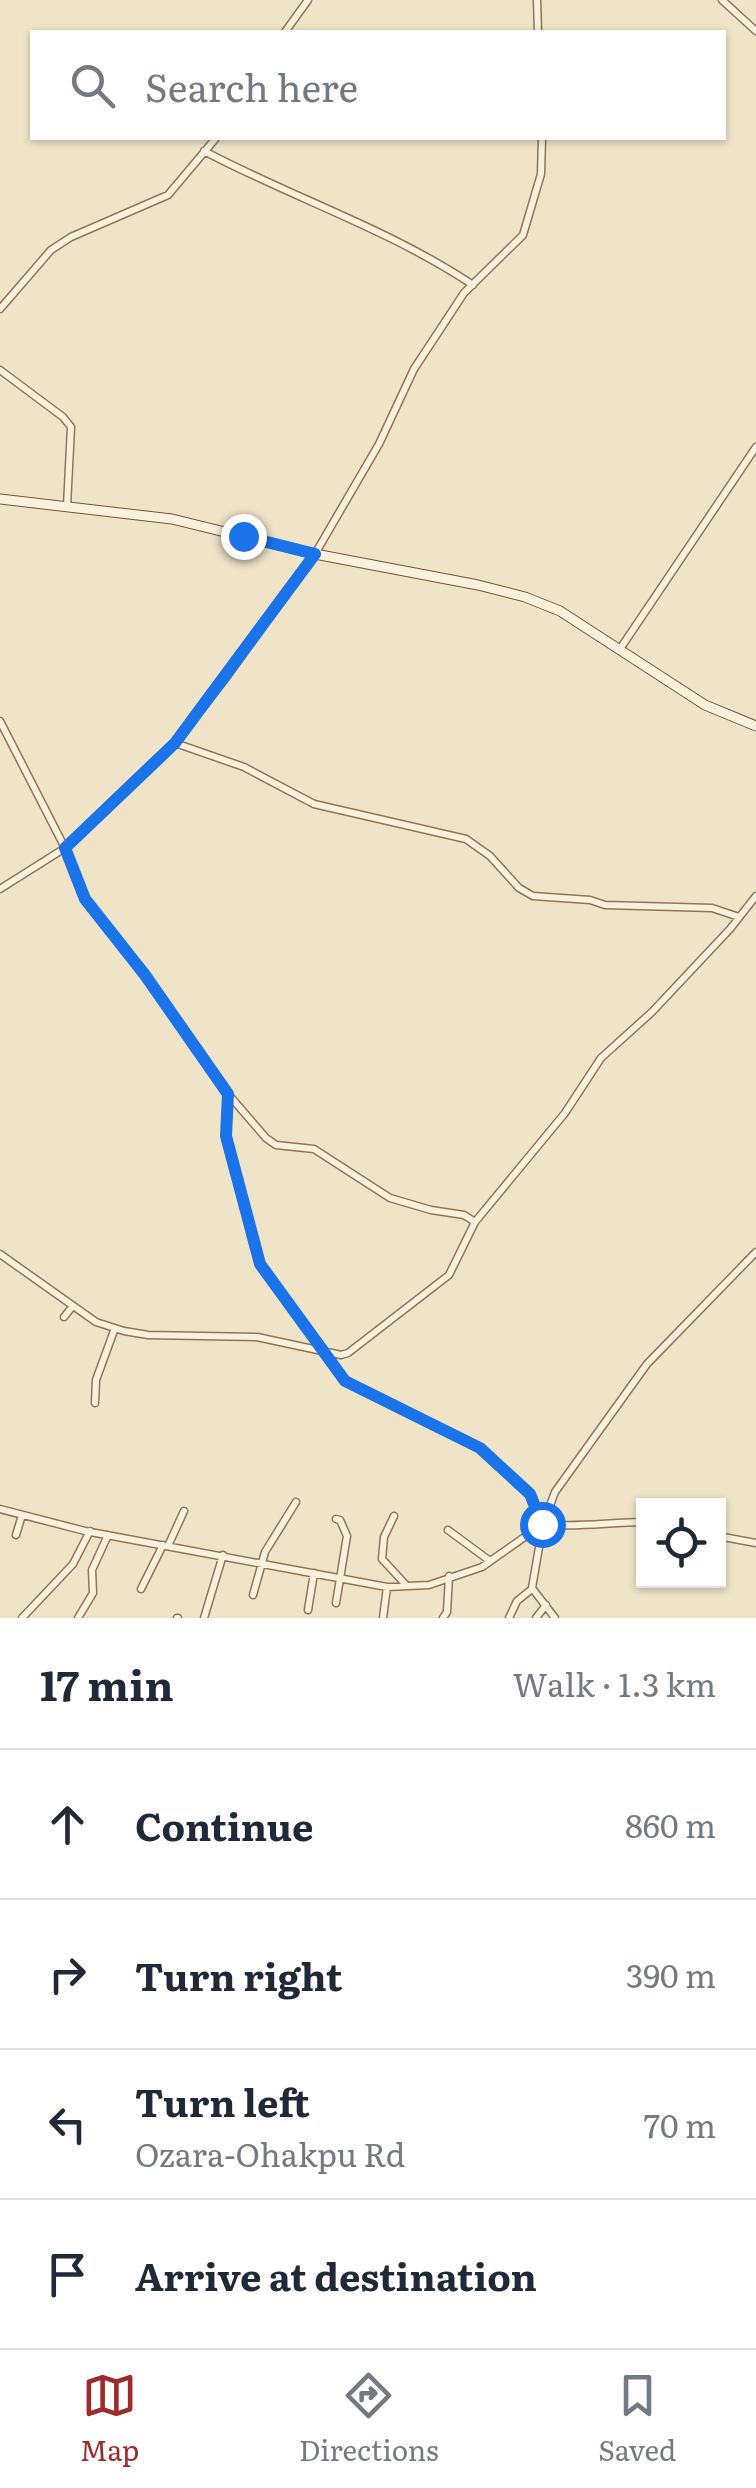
<!DOCTYPE html>
<html lang="en">
<head>
<meta charset="utf-8">
<style>
  :root { --surface:#fff; --page:#f6f6f7; --text:#1f2937; --muted:#747a83; --line:#e0e1e3; --accent:#9e2a2b }
  body { margin:0; font-family:Literata,serif; background:var(--page); color:var(--text) }
  .controls { position:absolute; right:30px; bottom:30px; display:grid; overflow:hidden; border-radius:0px; box-shadow:0 2px 8px #0004 }
  .controls button { width:90px; height:90px; display:grid; place-items:center; padding:0; border:0; border-bottom:2px solid var(--line); background:var(--surface); color:var(--text); font:50px sans-serif }
  .stop { position:absolute; width:30px; height:30px; margin:-22px; border:8px solid #1a73e8; border-radius:50%; background:#fff }
  .stop.end { background:#1a73e8; border-color:#fff; box-shadow:0 2px 10px #0008 }
  .list { margin:0; padding:0; list-style:none }
  h2 { display:flex; justify-content:space-between; align-items:center; height:130px; margin:0; padding:0 40px; font-size:42px }
  h2 small { font-size:32px; font-weight:400; color:var(--muted) }
  .list li { display:grid; grid-template-columns:65px 1fr auto; gap:30px; align-items:center; box-sizing:border-box; height:150px; padding:0 40px; border-top:2px solid var(--line) }
  .list b { display:block; font-size:38px; white-space:nowrap }
  .list p { margin:0; font-size:32px; white-space:nowrap; color:var(--muted) }
  .list em { font-size:32px; font-style:normal; color:var(--muted) }
  .icon { flex:none; width:55px; height:55px; fill:none; stroke:currentColor; stroke-width:2; stroke-linecap:round; stroke-linejoin:round }
  .map { position:relative; flex:none; width:756px; height:1618px; overflow:hidden }
  .search { position:absolute; background:var(--surface); box-shadow:0 2px 8px #0004; left:30px; right:30px; top:30px; height:110px; display:flex; align-items:center; gap:25px; box-sizing:border-box; padding:0 35px; border-radius:0px; color:var(--muted); font-size:38px }
  .sheet { height:730px; background:var(--surface) }
  nav { display:flex; justify-content:space-around; align-items:center; box-sizing:border-box; height:140px; border-top:2px solid var(--line); background:var(--surface); font-size:28px; color:var(--muted) }
  nav a { display:grid; justify-items:center; gap:5px }
  nav .on { color:var(--accent) }
  .map>svg:first-child { display:block }
  .lines { fill:none; stroke-linecap:round; stroke-linejoin:round }
  .minor-casing { stroke:#8d765c; stroke-width:9 }
  .secondary-casing { stroke:#6f573f; stroke-width:11 }
  .minor { stroke:#faf1dc; stroke-width:6 }
  .secondary { stroke:#faf1dc; stroke-width:9 }
  .route { stroke:#1a73e8; stroke-width:12 }
</style>
</head>
<body>
<div class="map">
<svg width="756" height="1618" viewBox="0 0 756 1618">
  <rect width="100%" height="100%" fill="#f0e4c8"/>
  <g class="lines">
    <defs>
      <path id="minor" d="M 537,0 L 538,32
        M 722,0 L 756,31
        M 285,32 L 308,0
        M 204,151 C 293,198 389,229 473,285
        M 0,309 L 51,250 L 71,237 L 168,195 L 216,138
        M 0,370 L 63,417 L 71,427 L 67,506
        M 620,649 L 756,447
        M 0,721 L 65,848 L 85,899 L 145,975 L 228,1094 L 266,1138 L 276,1145 L 314,1149 L 390,1198 L 431,1210 L 464,1215 L 475,1222
        M 175,743 L 244,767 L 314,804 L 466,839 L 490,856 L 519,888 L 533,896 L 590,900 L 605,905 L 712,908 L 739,917
        M 0,889 L 65,848 L 175,743 L 225,679 L 315,554 L 379,444 L 414,369 L 464,293 L 523,235 L 541,174 L 542,138
        M 228,1095 L 226,1135 L 260,1265 L 345,1381 L 479,1448 L 530,1494 L 543,1524 L 532,1588 L 555,1618
        M 0,1254 L 96,1322 L 124,1331 L 148,1335 L 257,1337 L 341,1355 L 348,1353 L 449,1275 L 475,1222 L 565,1113 L 601,1058 L 652,1012 L 730,929 L 756,896
        M 64,1317 L 72,1307
        M 95,1403 L 96,1380 L 115,1328
        M 0,1509 L 85,1531 L 387,1587 L 429,1585 L 482,1567 L 543,1524 L 555,1492 L 647,1364 L 756,1252
        M 394,1516 L 384,1537 L 382,1559 L 406,1585
        M 336,1519 L 340,1520 L 347,1536 L 336,1603
        M 543,1524 C 575,1528 610,1522 644,1522
        M 448,1530 L 490,1561
        M 16,1535 L 22,1515
        M 718,1536 L 756,1543
        M 168,1546 L 184,1511
        M 141,1589 L 163,1545
        M 253,1595 L 265,1552 L 296,1502
        M 308,1610 L 314,1573
        M 22,1618 L 73,1564 L 90,1531
        M 78,1618 L 93,1593 L 92,1570 L 108,1535
        M 177,1618 L 178,1618
        M 204,1618 L 223,1555
        M 383,1618 L 387,1587
        M 443,1618 L 447,1612 L 449,1576
        M 509,1618 L 517,1601 L 532,1589
        M 536,1618 L 546,1605"/>
      <path id="secondary" d="M 0,499 L 172,519 L 315,554 L 478,585 L 525,597 L 560,611 L 705,705 L 756,726"/>
    </defs>
    <use href="#minor" class="minor-casing"/>
    <use href="#secondary" class="secondary-casing"/>
    <use href="#minor" class="minor"/>
    <use href="#secondary" class="secondary"/>
  </g>
  <g class="lines">
    <path class="route" d="M 243,536 L 315,554 L 175,743 L 65,848 L 85,899 L 145,975 L 228,1094 L 226,1136 L 260,1264 L 345,1381 L 480,1448 L 530,1494 L 542,1524"/>
  </g>
</svg>
<div class="controls">
<button><svg class="icon" aria-label="locate" viewBox="0 0 24 24"><circle cx="12" cy="12" r="6"/><path d="M12 2v4M12 18v4M2 12h4M18 12h4"/></svg></button>
</div>
<div class="stop" style="left:542px;top:1524px"></div>
<div class="stop end" style="left:243px;top:536px"></div>
<div class="search"><svg class="icon" aria-label="search" viewBox="0 0 24 24"><circle cx="10" cy="10" r="6"/><path d="M15 15l6 6"/></svg>Search here</div>
</div>
<section class="sheet">
<h2>17 min<small>Walk · 1.3 km</small></h2>
<ul class="list">
<li><svg class="icon" aria-label="ahead" viewBox="0 0 24 24"><path d="M12 20V5M6 11l6-6 6 6"/></svg><div><b>Continue</b></div><em>860 m</em></li>
<li><svg class="icon" aria-label="right" viewBox="0 0 24 24"><path d="M7 20v-9h11M14 6l5 5-5 5"/></svg><div><b>Turn right</b></div><em>390 m</em></li>
<li><svg class="icon" aria-label="left" viewBox="0 0 24 24"><path d="M17 20v-9H6M10 6l-5 5 5 5"/></svg><div><b>Turn left</b><p>Ozara-Ohakpu Rd</p></div><em>70 m</em></li>
<li><svg class="icon" aria-label="arrive" viewBox="0 0 24 24"><path d="M6 21V4h12l-3 4 3 4H6"/></svg><div><b>Arrive at destination</b></div></li>
</ul>
</section>
<nav>
<a class="on"><svg class="icon" aria-label="map" viewBox="0 0 24 24"><path d="M3 6l6-2 6 2 6-2v14l-6 2-6-2-6 2zM9 4v14M15 6v14"/></svg>Map</a>
<a><svg class="icon" aria-label="directions" viewBox="0 0 24 24"><path d="M12 3l9 9-9 9-9-9zM9 14v-3h6M13 9l2 2-2 2"/></svg>Directions</a>
<a><svg class="icon" aria-label="saved" viewBox="0 0 24 24"><path d="M7 4h10v16l-5-4-5 4z"/></svg>Saved</a>
</nav>
</body>
</html>
